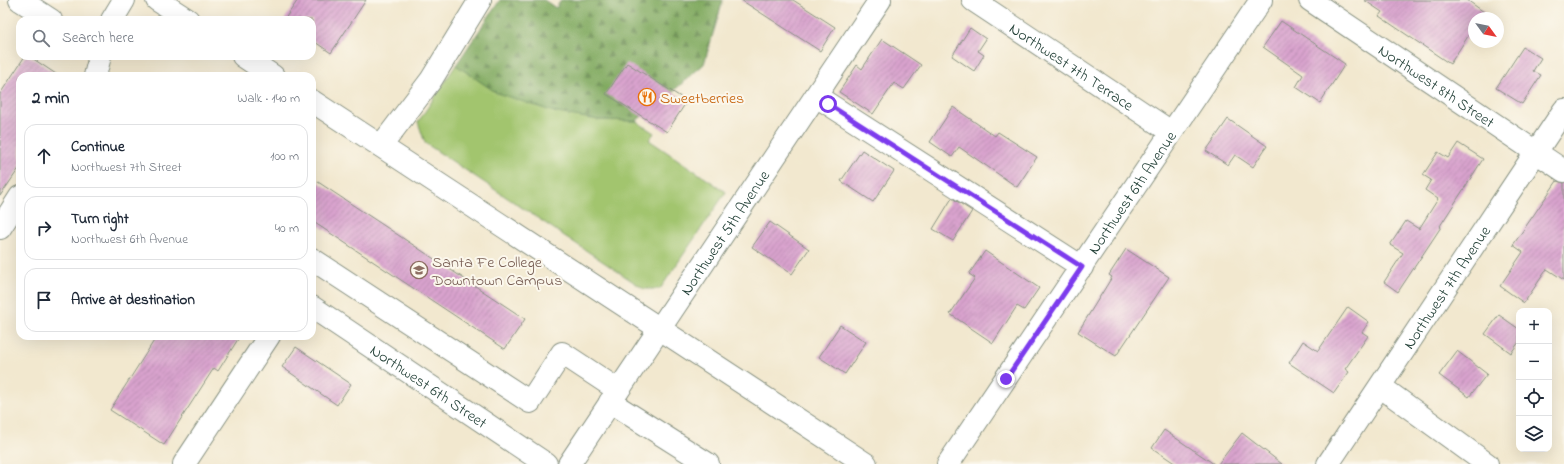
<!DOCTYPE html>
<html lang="en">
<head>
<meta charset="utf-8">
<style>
  :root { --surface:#fff; --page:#f2f2f3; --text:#1f2937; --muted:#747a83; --line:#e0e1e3 }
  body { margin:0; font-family:"Indie Flower",sans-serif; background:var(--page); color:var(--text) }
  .controls { position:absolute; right:12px; bottom:12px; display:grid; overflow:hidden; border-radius:8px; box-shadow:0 4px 16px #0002 }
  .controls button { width:36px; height:36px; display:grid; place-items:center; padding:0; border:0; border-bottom:1px solid var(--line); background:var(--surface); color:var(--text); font:20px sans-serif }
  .compass { position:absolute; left:1468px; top:12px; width:36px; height:36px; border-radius:50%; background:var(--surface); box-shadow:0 4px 16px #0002; rotate:123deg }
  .stop { position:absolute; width:12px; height:12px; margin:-9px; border:3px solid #7c3aed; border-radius:50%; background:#fff }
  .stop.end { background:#7c3aed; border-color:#fff; box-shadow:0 1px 4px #0008 }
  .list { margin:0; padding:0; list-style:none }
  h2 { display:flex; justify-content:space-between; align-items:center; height:52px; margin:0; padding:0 16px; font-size:17px }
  h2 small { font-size:13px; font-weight:400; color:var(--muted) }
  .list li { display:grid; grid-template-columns:26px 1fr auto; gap:12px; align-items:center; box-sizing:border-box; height:64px; margin:0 8px 8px; padding:0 8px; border:1px solid var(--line); border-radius:12px }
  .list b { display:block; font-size:15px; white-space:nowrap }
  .list p { margin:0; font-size:13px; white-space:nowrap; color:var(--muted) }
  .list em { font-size:13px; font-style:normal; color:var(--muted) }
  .icon { flex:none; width:22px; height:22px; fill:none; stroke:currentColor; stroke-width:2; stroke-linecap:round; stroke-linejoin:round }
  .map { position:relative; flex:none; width:1564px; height:464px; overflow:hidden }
  .search { position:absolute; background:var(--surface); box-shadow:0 4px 16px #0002; left:16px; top:16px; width:300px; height:44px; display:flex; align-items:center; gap:10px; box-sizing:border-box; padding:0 14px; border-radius:12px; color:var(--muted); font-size:15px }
  .panel { position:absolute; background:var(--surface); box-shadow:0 4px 16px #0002; left:16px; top:72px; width:300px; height:268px; border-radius:12px }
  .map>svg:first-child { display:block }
  .green { fill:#a2c56e; stroke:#608151 }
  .forest { fill:url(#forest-firs); stroke:#50744a }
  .building { fill:url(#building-hatch) }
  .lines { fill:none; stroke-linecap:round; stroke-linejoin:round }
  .minor-casing { stroke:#889282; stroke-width:24 }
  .minor { stroke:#fff; stroke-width:22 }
  .route { stroke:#7c3aed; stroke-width:5 }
  .labels { text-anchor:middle; stroke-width:4; stroke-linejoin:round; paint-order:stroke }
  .street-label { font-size:16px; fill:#1f3d34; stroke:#fbf7ec }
  .food-label { font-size:16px; fill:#c56008; stroke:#fbf7ec; text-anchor:start }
  .education-label { font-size:16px; fill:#785e54; stroke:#fbf7ec; text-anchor:start }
</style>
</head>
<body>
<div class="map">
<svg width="1564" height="464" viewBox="0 0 1564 464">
  <defs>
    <pattern id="forest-firs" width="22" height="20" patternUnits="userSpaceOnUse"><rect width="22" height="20" fill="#81aa61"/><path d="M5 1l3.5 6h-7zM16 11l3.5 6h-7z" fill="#698c51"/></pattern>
    <pattern id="building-hatch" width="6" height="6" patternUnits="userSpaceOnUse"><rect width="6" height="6" fill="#d9a3ce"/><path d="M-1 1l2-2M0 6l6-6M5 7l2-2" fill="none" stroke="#af86a8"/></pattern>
  </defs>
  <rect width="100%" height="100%" fill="#fbf7ec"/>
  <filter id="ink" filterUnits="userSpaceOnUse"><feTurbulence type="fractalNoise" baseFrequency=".025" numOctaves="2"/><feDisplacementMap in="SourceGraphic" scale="8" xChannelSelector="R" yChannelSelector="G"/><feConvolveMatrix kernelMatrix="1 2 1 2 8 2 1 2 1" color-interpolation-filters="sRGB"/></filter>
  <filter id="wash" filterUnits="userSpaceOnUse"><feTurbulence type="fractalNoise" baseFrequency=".012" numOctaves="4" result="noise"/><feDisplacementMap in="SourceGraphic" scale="16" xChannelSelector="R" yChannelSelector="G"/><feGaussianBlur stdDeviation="0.9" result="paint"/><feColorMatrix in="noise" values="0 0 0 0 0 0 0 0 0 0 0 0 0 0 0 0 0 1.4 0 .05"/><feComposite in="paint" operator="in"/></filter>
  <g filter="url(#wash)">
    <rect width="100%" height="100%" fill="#f2e8cf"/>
    <path class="green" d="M 456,65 L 497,93 L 598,120 L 636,121 L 654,133 L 649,140 L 726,192 L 660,289 L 644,289 L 425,143 L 418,122 Z"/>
    <path class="forest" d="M 500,0 L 544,0 L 556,8 L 561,0 L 723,0 L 704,64 L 670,94 L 636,121 L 598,120 L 557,113 L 497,93 L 456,65 Z"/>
    <g id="blocks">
      <path class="building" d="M 298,0 L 366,0 L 331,53 L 312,40 L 312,20 L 284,20 Z
        M 741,0 L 793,0 L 835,27 L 820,51 Z
        M 1364,0 L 1467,0 L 1484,12 L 1480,18 L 1474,18 L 1474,27 L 1450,64 L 1379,16 L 1382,12 Z
        M 1281,21 L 1345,64 L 1320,103 L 1296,87 L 1303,75 L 1263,47 Z
        M 970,28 L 986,39 L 978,51 L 984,55 L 974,71 L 952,56 Z
        M 882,39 L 921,65 L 904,89 L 894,83 L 873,114 L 839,92 L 857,65 L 862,69 Z
        M 1523,47 L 1541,58 L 1533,71 L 1541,75 L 1522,104 L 1496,88 Z
        M 25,56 L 29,56 L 59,76 L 20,76 L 20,167 L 0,196 L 0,94 Z
        M 627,63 L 687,101 L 667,132 L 606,94 Z
        M 953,107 L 995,136 L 998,132 L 1037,157 L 1017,187 L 959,147 L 952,157 L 930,142 Z
        M 1228,119 L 1267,146 L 1253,167 L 1235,155 L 1228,165 L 1206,151 Z
        M 1458,143 L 1483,159 L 1440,226 L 1441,227 L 1398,292 L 1384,282 L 1403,253 L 1390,245 L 1406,221 L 1419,229 L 1438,199 L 1425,190 L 1431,180 L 1423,175 L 1438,152 L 1448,158 Z
        M 862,150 L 894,171 L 873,202 L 841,181 Z
        M 312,178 L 525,319 L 505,349 L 312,221 Z
        M 1557,181 L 1564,183 L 1564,280 L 1547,269 L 1524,303 L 1500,286 L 1523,252 L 1513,245 Z
        M 952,198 L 972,211 L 953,241 L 933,229 Z
        M 770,222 L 809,249 L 792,274 L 752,247 Z
        M 1126,249 L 1169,277 L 1116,356 L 1078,332 L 1112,277 L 1109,275 Z
        M 985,251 L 1039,288 L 1024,310 L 1017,306 L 993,343 L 950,314 L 975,278 L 969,274 Z
        M 1348,307 L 1369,322 L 1362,332 L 1368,336 L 1345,369 L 1349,372 L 1334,393 L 1289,363 L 1303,341 L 1318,351 Z
        M 1499,315 L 1519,329 L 1519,342 L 1511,353 L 1485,334 Z
        M 840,325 L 866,342 L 845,374 L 819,357 Z
        M 157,336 L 240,336 L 218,371 L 214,368 L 164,445 L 110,410 Z
        M 296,347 L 351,384 L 337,405 L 282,367 Z
        M 1457,351 L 1487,374 L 1469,397 L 1439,375 Z
        M 1164,430 L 1214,464 L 1176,464 L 1152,448 Z
        M 1242,433 L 1282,464 L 1218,464 Z"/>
    </g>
  </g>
  <g filter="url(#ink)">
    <use href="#blocks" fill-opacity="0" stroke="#889282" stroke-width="1"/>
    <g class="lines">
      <defs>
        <g id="minor">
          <path d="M 20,0 L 51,20"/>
          <path d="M 157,0 L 188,20"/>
          <path id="s1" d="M 973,0 L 1171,132"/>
          <path id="s2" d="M 1310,0 L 1564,171"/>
          <path d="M 112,20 L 124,0"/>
          <path d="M 243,56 L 273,76"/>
          <path d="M 95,76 L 100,56"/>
          <path d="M 816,96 L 1082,267"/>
          <path d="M 312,101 L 866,464"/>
          <path d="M 381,146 L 431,80 L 480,0"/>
          <path d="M 0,228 L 20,197"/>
          <path d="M 312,259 L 530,402 L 562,353 L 618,390"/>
          <path id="s3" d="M 312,307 L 546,464"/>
          <path d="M 1381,387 L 1487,464"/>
          <path d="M 610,402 L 708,464"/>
          <path d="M 184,464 L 269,336"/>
          <path id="s4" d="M 569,464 L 880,0"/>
          <path id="s5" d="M 948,464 L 1261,0"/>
          <path id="s6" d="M 1328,464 L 1564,110"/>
        </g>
      </defs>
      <use href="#minor" class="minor-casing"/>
      <use href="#minor" class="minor"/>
    </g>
  </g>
  <g class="lines" filter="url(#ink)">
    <path class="route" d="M 828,104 L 1082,267 L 1006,379"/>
  </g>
  <defs>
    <symbol id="restaurant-ring" viewBox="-11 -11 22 22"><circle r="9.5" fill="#fbf7ec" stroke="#e8710a" stroke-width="1.5"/><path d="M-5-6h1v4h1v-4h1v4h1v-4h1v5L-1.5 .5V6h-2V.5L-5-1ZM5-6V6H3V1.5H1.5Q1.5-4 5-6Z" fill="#e8710a"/></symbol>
    <symbol id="university-ring" viewBox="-11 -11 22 22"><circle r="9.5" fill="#fbf7ec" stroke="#8d6e63" stroke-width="1.5"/><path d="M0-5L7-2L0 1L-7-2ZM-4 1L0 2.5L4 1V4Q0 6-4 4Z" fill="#8d6e63"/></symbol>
  </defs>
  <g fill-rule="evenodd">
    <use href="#restaurant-ring" x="637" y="87" width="20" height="20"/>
    <use href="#university-ring" x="409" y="260" width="20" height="20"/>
  </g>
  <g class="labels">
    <g class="street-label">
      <text dy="6" stroke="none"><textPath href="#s1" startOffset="119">Northwest 7th Terrace</textPath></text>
      <text dy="6" stroke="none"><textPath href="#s2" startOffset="153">Northwest 8th Street</textPath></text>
      <text dy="6" stroke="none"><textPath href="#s5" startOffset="328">Northwest 6th Avenue</textPath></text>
      <text dy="6" stroke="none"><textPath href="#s4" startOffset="279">Northwest 5th Avenue</textPath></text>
      <text dy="6" stroke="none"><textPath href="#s6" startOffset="213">Northwest 7th Avenue</textPath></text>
      <text dy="6" stroke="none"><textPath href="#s3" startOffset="141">Northwest 6th Street</textPath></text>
    </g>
    <g class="food-label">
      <text x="660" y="103">Sweetberries</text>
    </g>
    <g class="education-label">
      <text x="432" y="267">Santa Fe College<tspan x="432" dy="18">Downtown Campus</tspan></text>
    </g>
  </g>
</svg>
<div class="controls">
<button>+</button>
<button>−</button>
<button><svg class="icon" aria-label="locate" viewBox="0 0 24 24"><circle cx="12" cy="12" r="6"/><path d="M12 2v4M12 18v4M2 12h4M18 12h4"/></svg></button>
<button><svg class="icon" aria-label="layers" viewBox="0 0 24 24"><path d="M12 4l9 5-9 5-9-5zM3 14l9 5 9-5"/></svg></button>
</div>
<svg class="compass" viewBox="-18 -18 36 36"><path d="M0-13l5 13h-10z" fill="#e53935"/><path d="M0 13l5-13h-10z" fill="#747a83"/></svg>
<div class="stop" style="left:828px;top:104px"></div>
<div class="stop end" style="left:1006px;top:379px"></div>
<div class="search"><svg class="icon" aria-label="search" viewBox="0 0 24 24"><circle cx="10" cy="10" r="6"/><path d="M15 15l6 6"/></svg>Search here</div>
<section class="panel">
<h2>2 min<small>Walk · 140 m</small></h2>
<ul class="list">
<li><svg class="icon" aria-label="ahead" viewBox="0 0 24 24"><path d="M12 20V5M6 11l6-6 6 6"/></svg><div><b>Continue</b><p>Northwest 7th Street</p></div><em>100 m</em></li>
<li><svg class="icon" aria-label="right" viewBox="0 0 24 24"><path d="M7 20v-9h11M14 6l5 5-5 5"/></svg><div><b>Turn right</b><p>Northwest 6th Avenue</p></div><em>40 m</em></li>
<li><svg class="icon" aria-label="arrive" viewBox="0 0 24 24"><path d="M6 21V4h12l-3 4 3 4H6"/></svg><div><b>Arrive at destination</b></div></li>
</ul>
</section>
</div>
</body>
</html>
